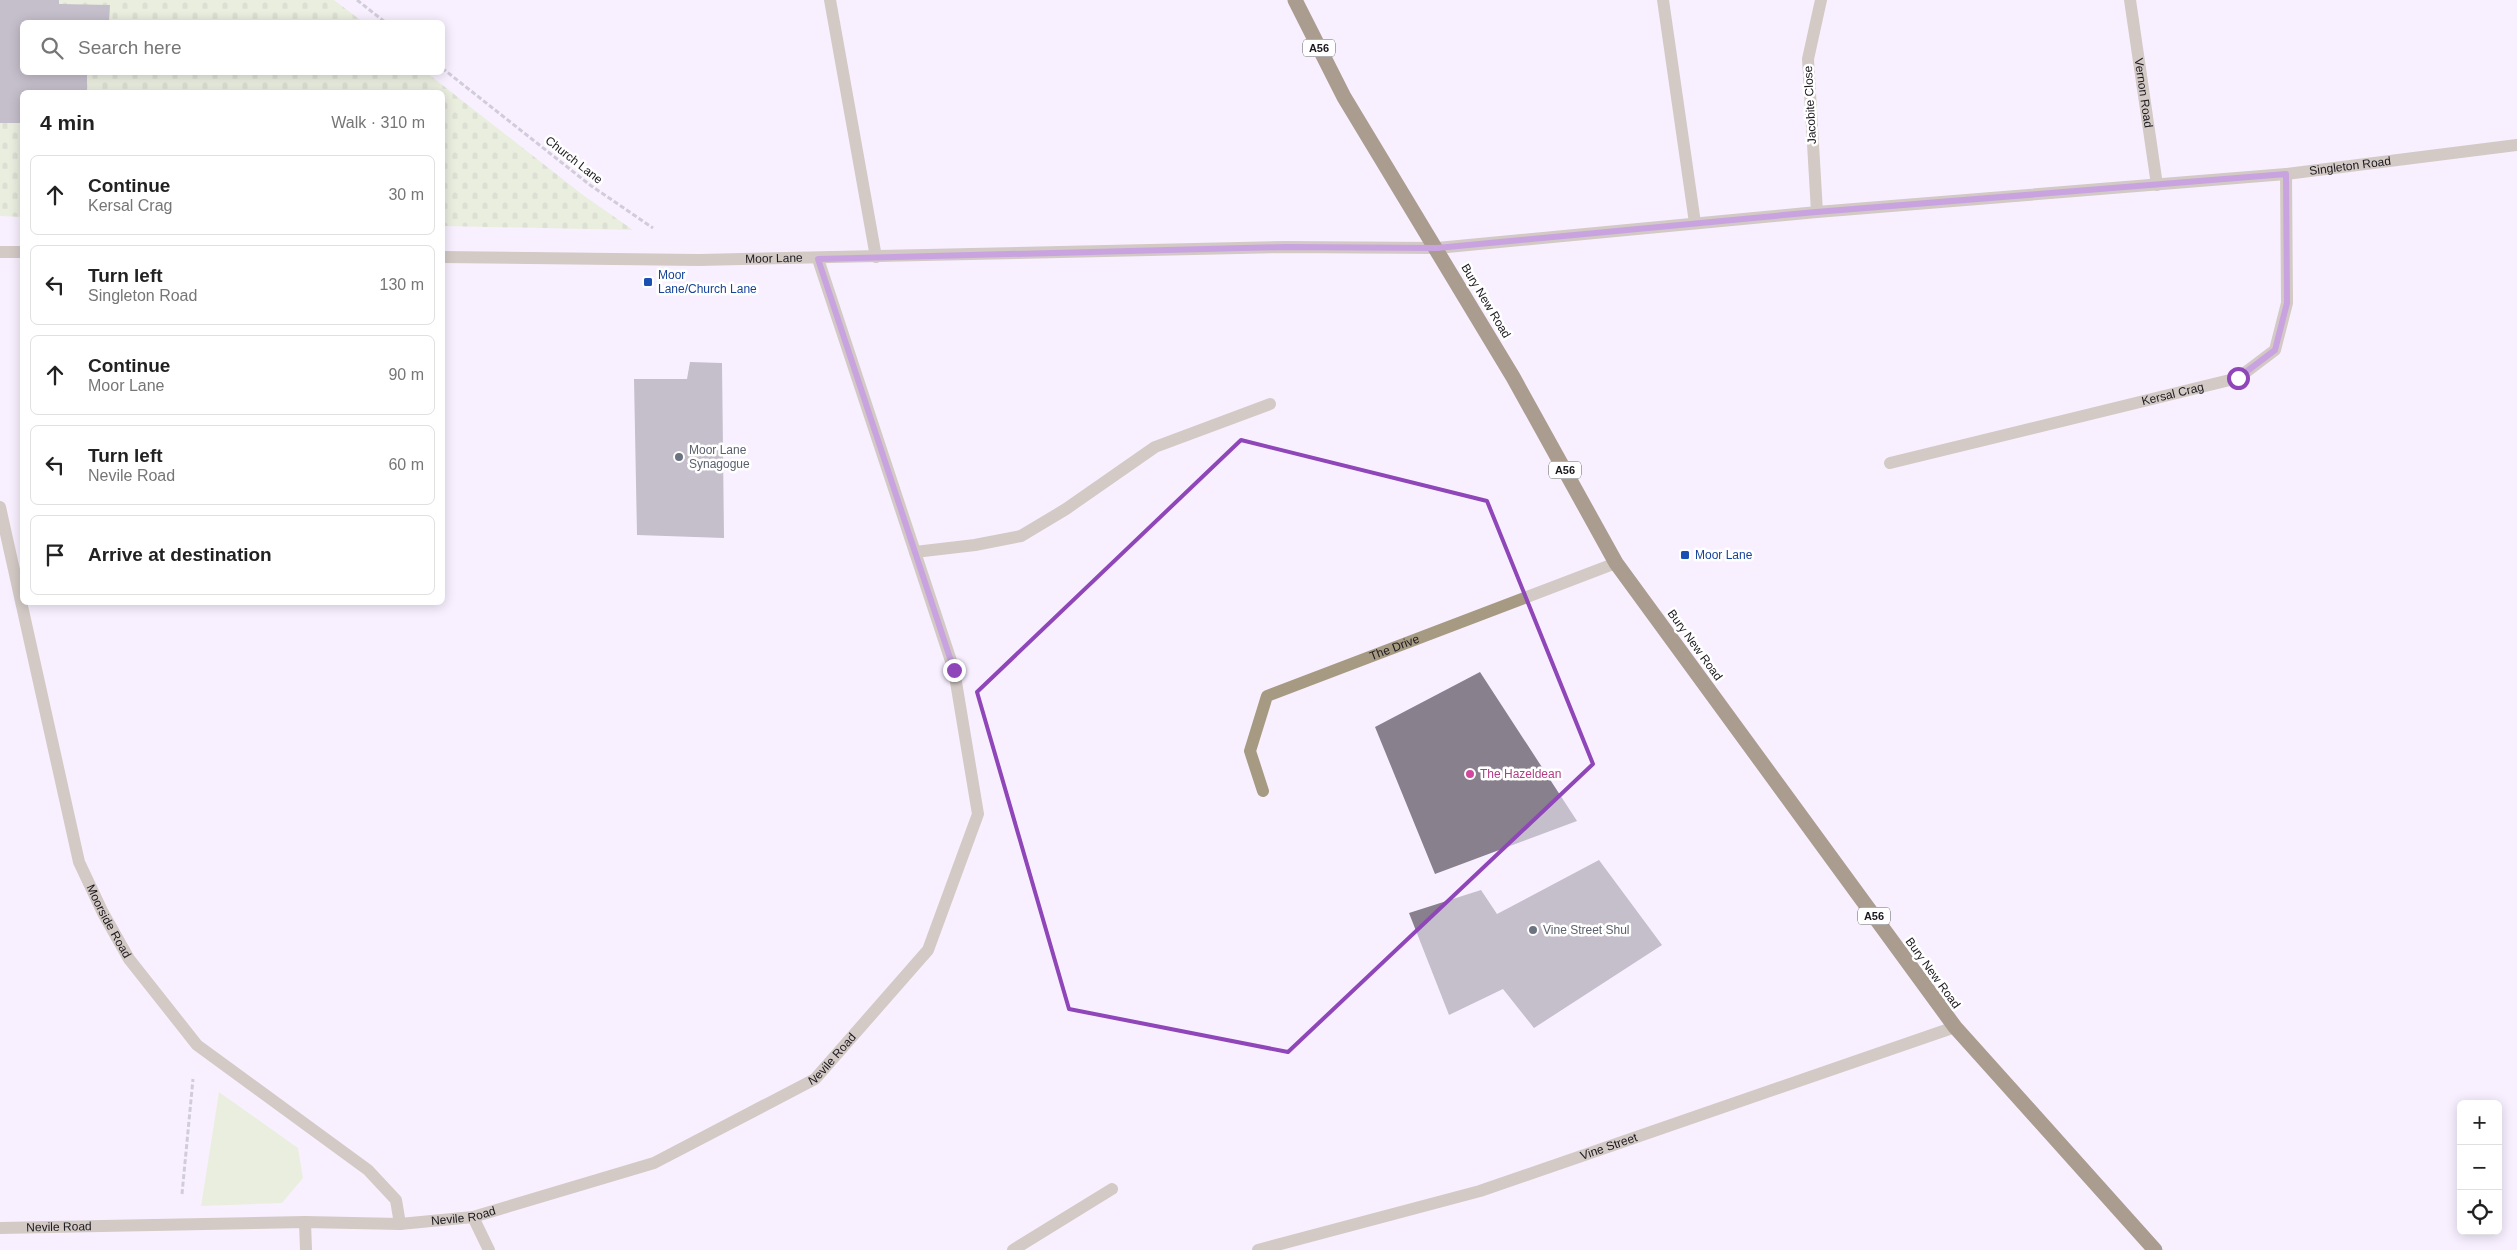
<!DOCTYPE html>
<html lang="en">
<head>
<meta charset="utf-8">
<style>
  :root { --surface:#fff; --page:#f6f6f6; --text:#222; --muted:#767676; --line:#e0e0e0 }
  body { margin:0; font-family:Arial,sans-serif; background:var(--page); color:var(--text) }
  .controls { position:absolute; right:15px; bottom:15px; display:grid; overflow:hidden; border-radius:8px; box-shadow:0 2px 12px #0003 }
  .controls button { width:45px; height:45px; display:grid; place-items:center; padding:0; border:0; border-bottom:1px solid var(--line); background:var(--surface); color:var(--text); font:25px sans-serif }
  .stop { position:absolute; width:15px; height:15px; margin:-11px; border:4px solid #8f46b8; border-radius:50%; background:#fff }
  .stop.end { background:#8f46b8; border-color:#fff; box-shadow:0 1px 5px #0008 }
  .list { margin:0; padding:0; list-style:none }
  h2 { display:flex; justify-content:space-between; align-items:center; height:65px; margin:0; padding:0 20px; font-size:21px }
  h2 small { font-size:16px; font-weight:400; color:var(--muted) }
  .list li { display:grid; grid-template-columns:32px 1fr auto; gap:15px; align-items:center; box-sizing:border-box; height:80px; margin:0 10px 10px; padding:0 10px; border:1px solid var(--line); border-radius:8px }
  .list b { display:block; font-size:19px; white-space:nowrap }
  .list p { margin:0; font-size:16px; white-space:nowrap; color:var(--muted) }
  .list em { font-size:16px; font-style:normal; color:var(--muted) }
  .icon { flex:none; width:28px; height:28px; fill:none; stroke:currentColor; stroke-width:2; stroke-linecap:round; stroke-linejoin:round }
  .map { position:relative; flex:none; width:2517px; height:1250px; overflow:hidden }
  .search { position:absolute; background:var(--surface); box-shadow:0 2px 12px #0003; left:20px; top:20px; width:425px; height:55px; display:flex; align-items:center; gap:12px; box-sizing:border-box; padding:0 18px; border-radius:8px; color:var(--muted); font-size:19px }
  .panel { position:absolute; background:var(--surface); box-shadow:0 2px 12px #0003; left:20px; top:90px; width:425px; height:515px; border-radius:8px }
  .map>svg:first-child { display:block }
  .grass { fill:#daecb9 }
  .cemetery { fill:url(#cemetery-stones) }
  .building { fill:#88808d }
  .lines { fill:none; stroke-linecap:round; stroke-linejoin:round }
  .path { stroke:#a59faa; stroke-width:3; stroke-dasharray:5 2.5; stroke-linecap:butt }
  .minor { stroke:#a69b82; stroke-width:12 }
  .highway { stroke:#4c390b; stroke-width:15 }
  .route { stroke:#8f46b8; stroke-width:6 }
  .marked { fill:none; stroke:#8f46b8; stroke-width:4; stroke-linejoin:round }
  .transit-dot { fill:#1a4fb4; stroke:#fff; stroke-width:2 }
  .worship-dot { fill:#6b7280; stroke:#fff; stroke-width:2 }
  .hotel-dot { fill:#d1479c; stroke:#fff; stroke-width:2 }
  .labels { text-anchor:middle; stroke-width:5; stroke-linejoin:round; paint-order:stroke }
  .shield { fill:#fff; stroke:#605e62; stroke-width:1 }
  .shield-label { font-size:11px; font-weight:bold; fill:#1c191e }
  .street-label { font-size:12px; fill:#1c191e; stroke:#fff }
  .transit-label { font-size:12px; fill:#164399; stroke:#fff; text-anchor:start }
  .worship-label { font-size:12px; fill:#5b616d; stroke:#fff; text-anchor:start }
  .hotel-label { font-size:12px; fill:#b23c85; stroke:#fff; text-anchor:start }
</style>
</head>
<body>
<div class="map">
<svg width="2517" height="1250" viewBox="0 0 2517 1250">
  <defs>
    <pattern id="cemetery-stones" width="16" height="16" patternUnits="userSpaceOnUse" patternTransform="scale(1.25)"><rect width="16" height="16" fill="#daecb9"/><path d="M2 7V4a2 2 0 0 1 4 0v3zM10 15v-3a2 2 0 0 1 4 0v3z" fill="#baca9f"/></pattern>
  </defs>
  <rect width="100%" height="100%" fill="#f8f0ff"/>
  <path class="grass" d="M 219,1092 L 298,1148 L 303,1178 L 282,1203 L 201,1206 Z"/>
  <path class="cemetery" d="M 0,0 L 334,0 L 363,22 L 22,22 L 22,72 L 427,73 L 583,195 L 633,230 L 443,226 L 442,92 L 22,92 L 22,217 L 0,216 Z"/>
  <path class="building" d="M 0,0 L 59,0 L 59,4 L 110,5 L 109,22 L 22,22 L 22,72 L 87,72 L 87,92 L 22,92 L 22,123 L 0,123 Z
    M 690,362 L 722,363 L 724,538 L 637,535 L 634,379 L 687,379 Z
    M 1480,672 L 1577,821 L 1435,874 L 1375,727 Z
    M 1599,860 L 1662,945 L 1534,1028 L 1503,989 L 1449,1015 L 1409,913 L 1481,890 L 1497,914 Z"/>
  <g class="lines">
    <path class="path" d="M 357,0 L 385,22
      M 442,68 L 590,185 L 653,228
      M 182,1194 L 193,1079"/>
    <g class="minor">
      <path d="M 830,0 L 876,257"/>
      <path d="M 1663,0 L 1695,223"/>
      <path id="s1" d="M 2130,0 L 2157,185"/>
      <path d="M 1817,212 L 1808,59 L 1821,0"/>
      <path d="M 0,252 L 22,252"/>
      <path id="s2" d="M 442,257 L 699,260 L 1285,247 L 1437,248 L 1817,212 L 2286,174 L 2517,145"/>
      <path id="s3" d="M 1890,463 L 2238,378 L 2275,350 L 2287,303 L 2286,174"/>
      <path id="s4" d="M 0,507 L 79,862 L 103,913 L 129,959 L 197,1045 L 368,1170 L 396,1200 L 400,1224"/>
      <path d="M 915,552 L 975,545 L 1021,536 L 1066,509 L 1155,447 L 1270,404"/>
      <path id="s5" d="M 1263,791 L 1250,751 L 1267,696 L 1616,563"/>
      <path d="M 473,1217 L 489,1250"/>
      <path d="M 305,1222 L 306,1250"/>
      <path id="s6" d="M 0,1228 L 305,1222 L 400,1224 L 473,1217 L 654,1163 L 815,1079 L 928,950 L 978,814 L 954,670 L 818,259"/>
      <path d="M 1013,1250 L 1112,1189"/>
      <path id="s7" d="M 1258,1250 L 1480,1191 L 1955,1027"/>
    </g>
    <path class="highway" d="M 1295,0 L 1344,97 L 1513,377 L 1616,563 L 1955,1027 L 2155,1250"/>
  </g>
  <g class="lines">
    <path class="route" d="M 954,670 L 818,259 L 1285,247 L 1437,248 L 1816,212 L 2286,174 L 2287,303 L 2275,350 L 2238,378"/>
  </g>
  <path d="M0 0H2517V1250H0ZM 1241,440 L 1487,501 L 1593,764 L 1288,1052 L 1069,1009 L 977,692 Z" fill="#f8f0ff" fill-opacity=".55" fill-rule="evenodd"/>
  <path class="marked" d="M 1241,440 L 1487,501 L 1593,764 L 1288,1052 L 1069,1009 L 977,692 Z"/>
  <g class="transit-dot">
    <rect x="643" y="277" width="10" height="10" rx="2.5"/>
    <rect x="1680" y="550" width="10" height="10" rx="2.5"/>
  </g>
  <g class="worship-dot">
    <circle cx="679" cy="457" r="5"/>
    <circle cx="1533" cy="930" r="5"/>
  </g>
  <circle class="hotel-dot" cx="1470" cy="774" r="5"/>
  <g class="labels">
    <g class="shield">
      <rect x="1303" y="39.5" width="32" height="17" rx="4"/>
      <rect x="1549" y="461.5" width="32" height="17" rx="4"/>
      <rect x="1858" y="907.5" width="32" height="17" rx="4"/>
    </g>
    <g class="shield-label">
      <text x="1319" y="52">A56</text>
      <text x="1565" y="474">A56</text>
      <text x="1874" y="920">A56</text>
    </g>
    <g class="street-label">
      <text dy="4" stroke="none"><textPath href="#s1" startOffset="94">Vernon Road</textPath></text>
      <text transform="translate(1810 105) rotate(-93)" y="4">Jacobite Close</text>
      <text transform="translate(574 160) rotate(38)" y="4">Church Lane</text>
      <text dy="4" stroke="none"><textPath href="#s2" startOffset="1912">Singleton Road</textPath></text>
      <text dy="4" stroke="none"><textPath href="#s2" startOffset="332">Moor Lane</textPath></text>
      <text transform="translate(1486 301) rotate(59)" y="4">Bury New Road</text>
      <text dy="4" stroke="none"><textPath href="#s3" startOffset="291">Kersal Crag</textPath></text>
      <text transform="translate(1695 645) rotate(54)" y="4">Bury New Road</text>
      <text dy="4" stroke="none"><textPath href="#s5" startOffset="236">The Drive</textPath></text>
      <text dy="4" stroke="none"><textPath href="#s4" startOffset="430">Moorside Road</textPath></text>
      <text transform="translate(1933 973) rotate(54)" y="4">Bury New Road</text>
      <text dy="4" stroke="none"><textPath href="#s6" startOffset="870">Nevile Road</textPath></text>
      <text dy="4" stroke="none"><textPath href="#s7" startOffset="366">Vine Street</textPath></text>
      <text dy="4" stroke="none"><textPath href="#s6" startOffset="464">Nevile Road</textPath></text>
      <text dy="4" stroke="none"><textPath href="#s6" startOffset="59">Nevile Road</textPath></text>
    </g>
    <g class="transit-label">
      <text x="658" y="279">Moor<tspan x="658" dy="14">Lane/Church Lane</tspan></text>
      <text x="1695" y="559">Moor Lane</text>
    </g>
    <g class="worship-label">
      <text x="689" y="454">Moor Lane<tspan x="689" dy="14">Synagogue</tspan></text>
      <text x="1543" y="934">Vine Street Shul</text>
    </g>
    <g class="hotel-label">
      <text x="1480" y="778">The Hazeldean</text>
    </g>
  </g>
</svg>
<div class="controls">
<button>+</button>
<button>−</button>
<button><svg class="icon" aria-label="locate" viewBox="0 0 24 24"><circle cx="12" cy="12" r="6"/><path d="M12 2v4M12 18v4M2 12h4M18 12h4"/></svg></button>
</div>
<div class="stop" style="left:2238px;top:378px"></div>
<div class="stop end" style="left:954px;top:670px"></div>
<div class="search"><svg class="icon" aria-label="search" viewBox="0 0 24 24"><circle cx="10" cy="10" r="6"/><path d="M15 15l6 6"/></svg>Search here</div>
<section class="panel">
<h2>4 min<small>Walk · 310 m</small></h2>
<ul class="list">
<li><svg class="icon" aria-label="ahead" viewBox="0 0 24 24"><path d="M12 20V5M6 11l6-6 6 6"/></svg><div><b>Continue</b><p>Kersal Crag</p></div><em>30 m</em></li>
<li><svg class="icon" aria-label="left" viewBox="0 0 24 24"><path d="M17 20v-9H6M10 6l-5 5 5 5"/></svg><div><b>Turn left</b><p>Singleton Road</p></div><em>130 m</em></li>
<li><svg class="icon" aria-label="ahead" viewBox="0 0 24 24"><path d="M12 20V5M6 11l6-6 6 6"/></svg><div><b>Continue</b><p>Moor Lane</p></div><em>90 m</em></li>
<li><svg class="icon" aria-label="left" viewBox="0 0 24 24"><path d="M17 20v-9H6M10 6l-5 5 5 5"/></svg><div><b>Turn left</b><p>Nevile Road</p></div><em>60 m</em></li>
<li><svg class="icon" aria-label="arrive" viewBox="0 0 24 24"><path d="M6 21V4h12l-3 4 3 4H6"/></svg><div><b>Arrive at destination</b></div></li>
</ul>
</section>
</div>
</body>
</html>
